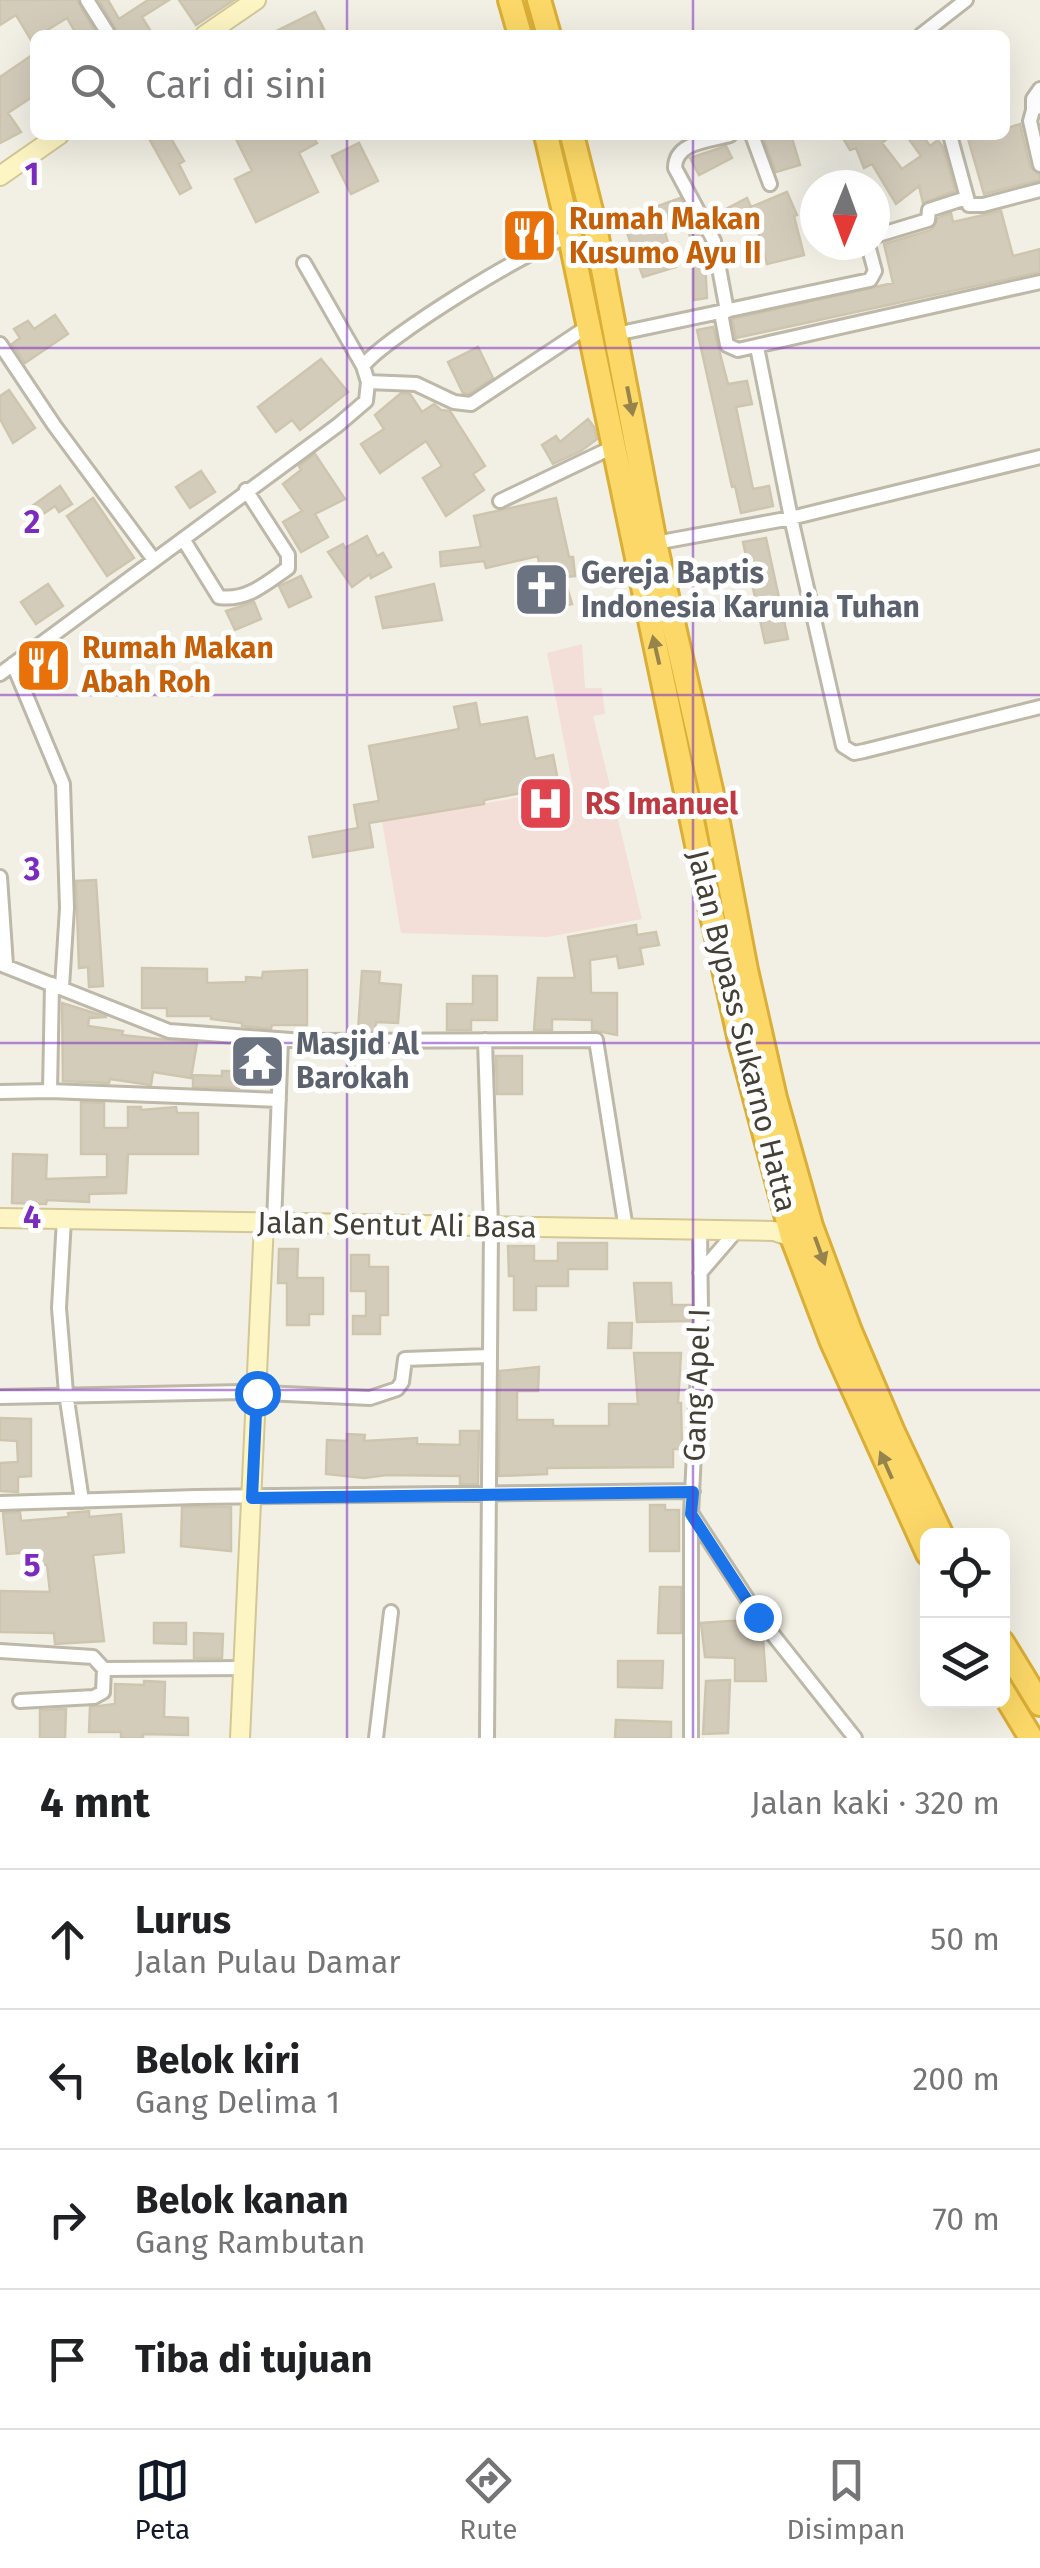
<!DOCTYPE html>
<html lang="id">
<head>
<meta charset="utf-8">
<style>
  :root { --surface:#fff; --page:#f2f2f2; --text:#202124; --muted:#757577; --line:#e0e0e0; --accent:#111827 }
  body { margin:0; font-family:"Fira Sans",sans-serif; background:var(--page); color:var(--text) }
  .controls { position:absolute; right:30px; bottom:30px; display:grid; overflow:hidden; border-radius:15px; box-shadow:0 10px 40px #0002 }
  .controls button { width:90px; height:90px; display:grid; place-items:center; padding:0; border:0; border-bottom:2px solid var(--line); background:var(--surface); color:var(--text); font:50px sans-serif }
  .compass { position:absolute; left:800px; top:170px; width:90px; height:90px; border-radius:50%; background:var(--surface); box-shadow:0 10px 40px #0002; rotate:181deg }
  .stop { position:absolute; width:30px; height:30px; margin:-22px; border:8px solid #1a73e8; border-radius:50%; background:#fff }
  .stop.end { background:#1a73e8; border-color:#fff; box-shadow:0 2px 10px #0008 }
  .list { margin:0; padding:0; list-style:none }
  h2 { display:flex; justify-content:space-between; align-items:center; height:130px; margin:0; padding:0 40px; font-size:42px }
  h2 small { font-size:32px; font-weight:400; color:var(--muted) }
  .list li { display:grid; grid-template-columns:65px 1fr auto; gap:30px; align-items:center; box-sizing:border-box; height:140px; padding:0 40px; border-top:2px solid var(--line) }
  .list b { display:block; font-size:38px; white-space:nowrap }
  .list p { margin:0; font-size:32px; white-space:nowrap; color:var(--muted) }
  .list em { font-size:32px; font-style:normal; color:var(--muted) }
  .icon { flex:none; width:55px; height:55px; fill:none; stroke:currentColor; stroke-width:2; stroke-linecap:round; stroke-linejoin:round }
  .map { position:relative; flex:none; width:1040px; height:1738px; overflow:hidden }
  .search { position:absolute; background:var(--surface); box-shadow:0 10px 40px #0002; left:30px; right:30px; top:30px; height:110px; display:flex; align-items:center; gap:25px; box-sizing:border-box; padding:0 35px; border-radius:15px; color:var(--muted); font-size:38px }
  .sheet { height:690px; background:var(--surface) }
  nav { display:flex; justify-content:space-around; align-items:center; box-sizing:border-box; height:140px; border-top:2px solid var(--line); background:var(--surface); font-size:28px; color:var(--muted) }
  nav a { display:grid; justify-items:center; gap:5px }
  nav .on { color:var(--accent) }
  .map>svg:first-child { display:block }
  .medical { fill:#f3ded8 }
  .building { fill:#d4ccbb; stroke:#cec5ae; stroke-width:2.5 }
  .lines { fill:none; stroke-linecap:round; stroke-linejoin:round }
  .street-casing { stroke:#bdb8a8; stroke-width:18 }
  .secondary-casing { stroke:#d2c795; stroke-width:22 }
  .highway-casing { stroke:#daae37; stroke-width:28 }
  .street { stroke:#fff; stroke-width:12 }
  .secondary { stroke:#fef5c4; stroke-width:18 }
  .highway { stroke:#fbd867; stroke-width:22 }
  .oneway { fill:#97844c }
  .route { stroke:#1a73e8; stroke-width:12 }
  .grid { fill:none; stroke:#7b2cbf; stroke-width:2.5; stroke-opacity:0.55 }
  .labels { text-anchor:middle; stroke-width:10; stroke-linejoin:round; paint-order:stroke }
  .food-label { font-size:30px; font-weight:bold; fill:#c56008; stroke:#fff; text-anchor:start }
  .worship-label { font-size:30px; font-weight:bold; fill:#5b616d; stroke:#fff; text-anchor:start }
  .health-label { font-size:30px; font-weight:bold; fill:#be3a42; stroke:#fff; text-anchor:start }
  .street-label { font-size:30px; fill:#454035; stroke:#fff }
  .grid-label { font-size:32px; text-anchor:middle; font-weight:bold; fill:#7b2cbf; stroke:#fff; stroke-width:10; stroke-linejoin:round; paint-order:stroke }
</style>
</head>
<body>
<div class="map">
<svg width="1040" height="1738" viewBox="0 0 1040 1738">
  <rect width="100%" height="100%" fill="#f2f0e5"/>
  <path class="medical" d="M 582,644 L 585,688 L 602,688 L 605,714 L 593,716 L 642,919 L 548,937 L 401,933 L 382,821 L 573,788 L 547,653 Z"/>
  <path class="building" d="M 0,0 L 77,0 L 97,35 L 77,35 L 67,18 L 31,40 L 16,15 L 0,25 Z
    M 99,0 L 108,0 L 119,19 L 148,0 L 169,0 L 142,17 L 153,35 L 119,35 Z
    M 179,0 L 234,0 L 196,25 Z
    M 315,12 L 327,35 L 268,35 Z
    M 35,53 L 35,95 L 8,113 L 21,132 L 0,143 L 0,77 Z
    M 1020,124 L 1030,167 L 1040,175 L 1040,180 L 984,194 L 967,135 L 1005,135 L 1005,129 Z
    M 147,135 L 169,135 L 184,161 L 179,164 L 191,188 L 180,194 Z
    M 234,135 L 312,135 L 317,143 L 299,153 L 318,192 L 256,222 L 235,179 L 252,171 Z
    M 780,135 L 791,135 L 800,165 L 776,172 L 764,140 Z
    M 853,135 L 892,135 L 882,143 L 902,169 L 921,156 L 906,135 L 922,135 L 930,146 L 938,140 L 943,147 L 955,191 L 923,203 L 919,186 L 896,204 L 872,164 L 864,168 L 856,148 L 850,150 L 844,140 Z
    M 359,143 L 378,181 L 351,194 L 332,156 Z
    M 726,146 L 732,158 L 699,175 L 690,158 Z
    M 787,192 L 797,215 L 794,216 L 804,255 L 767,264 L 756,223 L 738,232 L 726,209 L 747,198 L 751,207 Z
    M 680,198 L 704,244 L 707,298 L 694,300 L 694,246 L 683,219 L 663,227 L 676,267 L 643,277 L 622,219 Z
    M 1001,211 L 1013,256 L 1040,249 L 1040,272 L 736,338 L 732,319 L 893,283 L 884,244 L 931,230 L 938,218 L 951,213 L 953,222 Z
    M 55,315 L 68,334 L 25,363 L 12,344 L 20,338 L 14,329 L 28,321 L 34,329 Z
    M 713,327 L 728,384 L 747,381 L 752,404 L 736,407 L 753,489 L 769,486 L 773,506 L 741,513 L 735,486 L 732,487 L 697,330 Z
    M 478,347 L 493,378 L 469,394 L 463,393 L 448,362 Z
    M 321,359 L 348,392 L 300,430 L 292,420 L 276,432 L 258,407 Z
    M 9,390 L 35,428 L 13,443 L 0,419 L 0,396 Z
    M 401,393 L 410,394 L 422,412 L 434,404 L 441,410 L 450,411 L 485,466 L 473,474 L 484,490 L 446,516 L 423,478 L 442,466 L 426,441 L 380,473 L 361,444 L 384,429 L 375,415 Z
    M 588,419 L 594,427 L 597,439 L 581,451 L 553,464 L 542,445 L 556,436 L 560,442 Z
    M 315,454 L 345,499 L 315,514 L 328,537 L 301,552 L 283,522 L 302,511 L 283,484 L 301,470 L 299,466 Z
    M 201,471 L 215,492 L 190,508 L 176,487 Z
    M 60,486 L 72,504 L 59,512 L 55,506 L 28,524 L 21,514 Z
    M 93,498 L 134,558 L 107,576 L 67,516 Z
    M 556,498 L 569,557 L 573,557 L 575,576 L 564,577 L 572,604 L 534,611 L 528,585 L 541,582 L 538,556 L 486,568 L 484,561 L 441,566 L 440,552 L 481,547 L 474,516 Z
    M 367,536 L 377,556 L 383,553 L 391,567 L 371,578 L 370,574 L 352,587 L 328,552 L 343,544 L 345,548 Z
    M 766,538 L 788,639 L 765,643 L 743,542 Z
    M 301,576 L 311,597 L 289,607 L 279,586 Z
    M 48,584 L 63,606 L 36,624 L 21,602 Z
    M 434,584 L 442,620 L 383,628 L 376,597 Z
    M 254,602 L 261,619 L 235,630 L 226,611 Z
    M 476,703 L 480,725 L 527,717 L 535,759 L 553,755 L 559,786 L 484,800 L 484,804 L 369,823 L 373,847 L 313,857 L 309,837 L 358,828 L 354,805 L 379,801 L 369,746 L 459,729 L 454,707 Z
    M 96,880 L 103,986 L 89,987 L 88,967 L 79,968 L 76,881 Z
    M 636,925 L 637,935 L 656,932 L 659,945 L 640,948 L 643,964 L 619,968 L 617,956 L 590,960 L 591,993 L 617,993 L 617,1035 L 592,1030 L 592,1020 L 552,1019 L 552,1030 L 534,1030 L 538,978 L 575,978 L 568,937 Z
    M 142,968 L 207,969 L 207,983 L 246,982 L 246,977 L 262,978 L 263,972 L 307,970 L 307,1025 L 272,1025 L 271,1029 L 242,1026 L 242,1023 L 211,1019 L 211,1016 L 167,1016 L 167,1008 L 142,1008 Z
    M 362,971 L 380,972 L 379,983 L 401,985 L 398,1023 L 376,1022 L 375,1031 L 358,1031 Z
    M 473,976 L 497,976 L 497,1020 L 471,1020 L 471,1030 L 447,1030 L 447,1004 L 473,1004 Z
    M 62,1003 L 107,1017 L 89,1018 L 88,1026 L 123,1031 L 122,1035 L 197,1043 L 191,1078 L 153,1072 L 151,1085 L 110,1079 L 109,1083 L 63,1081 Z
    M 242,1046 L 271,1049 L 270,1077 L 241,1077 Z
    M 496,1056 L 522,1056 L 522,1094 L 497,1094 Z
    M 222,1071 L 239,1071 L 239,1088 L 193,1087 L 193,1075 L 222,1076 Z
    M 81,1102 L 104,1103 L 104,1128 L 128,1128 L 128,1107 L 141,1107 L 141,1110 L 176,1107 L 177,1113 L 198,1113 L 198,1154 L 128,1154 L 126,1193 L 89,1194 L 89,1202 L 47,1200 L 46,1204 L 12,1203 L 13,1154 L 47,1155 L 46,1179 L 107,1177 L 107,1154 L 81,1154 Z
    M 558,1243 L 607,1243 L 607,1269 L 568,1269 L 568,1286 L 536,1286 L 536,1310 L 514,1310 L 514,1276 L 509,1276 L 508,1246 L 534,1246 L 534,1261 L 558,1261 Z
    M 279,1249 L 298,1249 L 297,1278 L 323,1278 L 323,1314 L 309,1314 L 309,1325 L 287,1325 L 287,1283 L 278,1283 Z
    M 351,1255 L 369,1255 L 369,1267 L 388,1267 L 388,1315 L 380,1315 L 380,1334 L 353,1334 L 353,1316 L 366,1316 L 366,1291 L 351,1291 Z
    M 634,1283 L 671,1283 L 672,1305 L 691,1305 L 690,1321 L 637,1322 Z
    M 609,1323 L 632,1323 L 631,1348 L 608,1348 Z
    M 634,1353 L 681,1353 L 678,1403 L 681,1403 L 682,1449 L 673,1449 L 673,1467 L 547,1468 L 547,1474 L 499,1476 L 500,1371 L 539,1367 L 538,1391 L 517,1391 L 517,1420 L 553,1420 L 553,1426 L 609,1426 L 609,1404 L 638,1404 Z
    M 0,1418 L 31,1419 L 31,1476 L 18,1477 L 18,1492 L 0,1491 L 0,1463 L 18,1462 L 17,1441 L 0,1440 Z
    M 460,1431 L 479,1431 L 478,1484 L 460,1484 L 460,1476 L 387,1475 L 364,1478 L 326,1474 L 327,1440 L 347,1441 L 347,1434 L 365,1435 L 364,1441 L 417,1438 L 417,1444 L 460,1445 Z
    M 650,1505 L 665,1505 L 665,1510 L 679,1510 L 679,1551 L 650,1551 Z
    M 182,1507 L 231,1507 L 231,1551 L 181,1546 Z
    M 89,1511 L 89,1517 L 121,1514 L 124,1552 L 93,1555 L 104,1641 L 55,1644 L 54,1633 L 0,1632 L 0,1591 L 50,1592 L 47,1565 L 32,1563 L 31,1552 L 7,1554 L 3,1513 L 20,1512 L 21,1521 L 69,1517 L 68,1513 Z
    M 660,1587 L 681,1587 L 681,1633 L 658,1633 Z
    M 730,1621 L 748,1621 L 748,1639 L 763,1639 L 766,1681 L 735,1681 L 735,1658 L 705,1657 L 701,1623 Z
    M 154,1623 L 186,1623 L 186,1644 L 154,1643 Z
    M 194,1633 L 223,1634 L 222,1658 L 194,1658 Z
    M 618,1661 L 663,1661 L 662,1688 L 618,1687 Z
    M 730,1680 L 728,1733 L 703,1734 L 706,1681 Z
    M 144,1681 L 165,1682 L 164,1717 L 188,1718 L 188,1735 L 143,1734 L 143,1738 L 121,1738 L 121,1732 L 89,1732 L 90,1707 L 115,1704 L 115,1684 L 144,1685 Z
    M 66,1709 L 65,1738 L 40,1738 L 40,1710 Z
    M 616,1720 L 671,1722 L 671,1738 L 615,1738 Z"/>
  <g class="lines">
    <defs>
      <path id="street" d="M 87,0 L 109,35
        M 921,35 L 966,0
        M 1040,106 L 1033,110 L 1030,121 L 1040,165
        M 1033,110 L 1033,99 L 1040,89
        M 752,135 L 770,184
        M 950,135 L 969,205 L 983,205 L 1040,190
        M 875,236 L 928,220 L 929,210 L 966,198
        M 727,311 L 714,241 L 675,168 C 675,142 708,141 730,135
        M 721,313 L 727,345 L 738,350 L 1040,282
        M 616,334 L 870,280 L 875,271 L 868,245
        M 0,344 L 54,425 L 154,560
        M 757,347 L 791,518 L 843,746 L 854,753 L 864,751 L 1040,707
        M 363,366 C 384,338 537,243 570,237
        M 368,382 L 416,384 L 454,402 L 471,404 L 587,327
        M 500,501 L 613,447
        M 183,539 L 219,597 C 247,601 265,584 288,568 L 288,555 L 246,490
        M 650,544 L 791,518 L 1040,457
        M 13,664 L 63,784 L 67,908 L 62,987
        M 0,674 L 338,425 L 366,401 L 368,382 L 363,366 L 304,263
        M 0,877 L 6,965
        M 0,964 L 169,1031 L 304,1041 L 596,1040 L 626,1229
        M 485,1040 L 491,1226 L 487,1738
        M 50,1091 L 52,984
        M 0,1092 L 50,1091 L 279,1100
        M 64,1219 L 59,1308 L 66,1393 L 82,1501
        M 274,1223 L 281,1040
        M 700,1273 L 737,1230
        M 0,1397 L 243,1392 L 370,1398 L 397,1389 L 402,1382 L 405,1359 L 489,1356
        M 0,1503 L 196,1497 L 693,1491
        M 693,1516 L 759,1617 L 855,1738
        M 0,1651 L 93,1657 L 104,1669 L 103,1692 L 94,1697 L 20,1701
        M 104,1669 L 245,1668
        M 376,1738 L 391,1612
        M 691,1738 L 691,1514 L 701,1311 L 700,1230"/>
      <path id="secondary" d="M 205,35 L 256,0
        M 0,176 L 59,135
        M 0,1218 L 774,1231 L 792,1237
        M 240,1738 L 264,1223"/>
      <path id="highway" d="M 510,0 L 520,35
        M 539,0 L 549,35
        M 546,135 L 570,237 L 709,902 L 741,1045 L 792,1237 L 832,1342 L 928,1554
        M 572,135 L 595,227 L 655,543 L 716,812 L 746,970 L 775,1098 L 811,1226 L 850,1331 L 893,1432 L 942,1536
        M 1002,1642 L 1040,1704
        M 1002,1690 L 1031,1738"/>
    </defs>
    <use href="#street" class="street-casing"/>
    <use href="#secondary" class="secondary-casing"/>
    <use href="#highway" class="highway-casing"/>
    <use href="#street" class="street"/>
    <use href="#secondary" class="secondary"/>
    <use href="#highway" class="highway"/>
  </g>
  <defs><path id="oneway-solid" d="M-6-.8H1V-3.2L6.5 0L1 3.2V.8H-6Z" transform="scale(2.5)"/></defs>
  <g class="oneway">
    <use href="#oneway-solid" transform="translate(630 401) rotate(79)"/>
    <use href="#oneway-solid" transform="translate(656 650) rotate(-103)"/>
    <use href="#oneway-solid" transform="translate(820 1251) rotate(70)"/>
    <use href="#oneway-solid" transform="translate(886 1465) rotate(-114)"/>
  </g>
  <g class="lines">
    <path class="route" d="M 257,1393 L 252,1498 L 693,1492 L 691,1514 L 758,1617"/>
  </g>
  <path class="grid" d="M 347,0 L 347,35M 693,0 L 693,35M 347,135 L 347,1738M 693,135 L 693,1738M 0,348 L 1040,348M 0,695 L 1040,695M 0,1043 L 1040,1043M 0,1390 L 1040,1390"/>
  <defs>
    <symbol id="restaurant-square" viewBox="-11 -11 22 22"><rect x="-9" y="-9" width="18" height="18" rx="4" fill="#e8710a" stroke="#fff"/><path d="M-5-6h1v4h1v-4h1v4h1v-4h1v5L-1.5 .5V6h-2V.5L-5-1ZM5-6V6H3V1.5H1.5Q1.5-4 5-6Z" fill="#fff"/></symbol>
    <symbol id="church-square" viewBox="-11 -11 22 22"><rect x="-9" y="-9" width="18" height="18" rx="4" fill="#6b7280" stroke="#fff"/><path d="M-1.2-6h2.4v3.5h3.3v2.4h-3.3V6h-2.4V-.1h-3.3v-2.4h3.3Z" fill="#fff"/></symbol>
    <symbol id="hospital-square" viewBox="-11 -11 22 22"><rect x="-9" y="-9" width="18" height="18" rx="4" fill="#e0444e" stroke="#fff"/><path d="M-5-5h3v3.5h4V-5h3V5h-3V1.5h-4V5h-3Z" fill="#fff"/></symbol>
    <symbol id="temple-square" viewBox="-11 -11 22 22"><rect x="-9" y="-9" width="18" height="18" rx="4" fill="#6b7280" stroke="#fff"/><path d="M0-6L5-2H3V0L6.5 2.5H4V6H1.5V3h-3V6H-4V2.5H-6.5L-3 0V-2H-5Z" fill="#fff"/></symbol>
  </defs>
  <g fill-rule="evenodd">
    <use href="#restaurant-square" x="498" y="204" width="63" height="63"/>
    <use href="#church-square" x="510" y="558" width="63" height="63"/>
    <use href="#restaurant-square" x="12" y="634" width="63" height="63"/>
    <use href="#hospital-square" x="514" y="772" width="63" height="63"/>
    <use href="#temple-square" x="226" y="1030" width="63" height="63"/>
  </g>
  <g class="labels">
    <g class="food-label">
      <text x="569" y="229">Rumah Makan<tspan x="569" dy="34">Kusumo Ayu II</tspan></text>
      <text x="82" y="658">Rumah Makan<tspan x="82" dy="34">Abah Roh</tspan></text>
    </g>
    <g class="worship-label">
      <text x="581" y="583">Gereja Baptis<tspan x="581" dy="34">Indonesia Karunia Tuhan</tspan></text>
      <text x="296" y="1054">Masjid Al<tspan x="296" dy="34">Barokah</tspan></text>
    </g>
    <g class="health-label">
      <text x="585" y="814">RS Imanuel</text>
    </g>
    <g class="street-label">
      <text transform="translate(742 1031) rotate(76)" y="10">Jalan Bypass Sukarno Hatta</text>
      <text transform="translate(397 1225) rotate(1)" y="10">Jalan Sentut Ali Basa</text>
      <text transform="translate(697 1385) rotate(-88)" y="10">Gang Apel I</text>
    </g>
  </g>
  <g class="grid-label">
    <text x="32" y="185">1</text>
    <text x="32" y="533">2</text>
    <text x="32" y="880">3</text>
    <text x="32" y="1228">4</text>
    <text x="32" y="1576">5</text>
  </g>
</svg>
<div class="controls">
<button><svg class="icon" aria-label="locate" viewBox="0 0 24 24"><circle cx="12" cy="12" r="6"/><path d="M12 2v4M12 18v4M2 12h4M18 12h4"/></svg></button>
<button><svg class="icon" aria-label="layers" viewBox="0 0 24 24"><path d="M12 4l9 5-9 5-9-5zM3 14l9 5 9-5"/></svg></button>
</div>
<svg class="compass" viewBox="-18 -18 36 36"><path d="M0-13l5 13h-10z" fill="#e53935"/><path d="M0 13l5-13h-10z" fill="#757577"/></svg>
<div class="stop" style="left:257px;top:1393px"></div>
<div class="stop end" style="left:758px;top:1617px"></div>
<div class="search"><svg class="icon" aria-label="search" viewBox="0 0 24 24"><circle cx="10" cy="10" r="6"/><path d="M15 15l6 6"/></svg>Cari di sini</div>
</div>
<section class="sheet">
<h2>4 mnt<small>Jalan kaki · 320 m</small></h2>
<ul class="list">
<li><svg class="icon" aria-label="ahead" viewBox="0 0 24 24"><path d="M12 20V5M6 11l6-6 6 6"/></svg><div><b>Lurus</b><p>Jalan Pulau Damar</p></div><em>50 m</em></li>
<li><svg class="icon" aria-label="left" viewBox="0 0 24 24"><path d="M17 20v-9H6M10 6l-5 5 5 5"/></svg><div><b>Belok kiri</b><p>Gang Delima 1</p></div><em>200 m</em></li>
<li><svg class="icon" aria-label="right" viewBox="0 0 24 24"><path d="M7 20v-9h11M14 6l5 5-5 5"/></svg><div><b>Belok kanan</b><p>Gang Rambutan</p></div><em>70 m</em></li>
<li><svg class="icon" aria-label="arrive" viewBox="0 0 24 24"><path d="M6 21V4h12l-3 4 3 4H6"/></svg><div><b>Tiba di tujuan</b></div></li>
</ul>
</section>
<nav>
<a class="on"><svg class="icon" aria-label="map" viewBox="0 0 24 24"><path d="M3 6l6-2 6 2 6-2v14l-6 2-6-2-6 2zM9 4v14M15 6v14"/></svg>Peta</a>
<a><svg class="icon" aria-label="directions" viewBox="0 0 24 24"><path d="M12 3l9 9-9 9-9-9zM9 14v-3h6M13 9l2 2-2 2"/></svg>Rute</a>
<a><svg class="icon" aria-label="saved" viewBox="0 0 24 24"><path d="M7 4h10v16l-5-4-5 4z"/></svg>Disimpan</a>
</nav>
</body>
</html>
